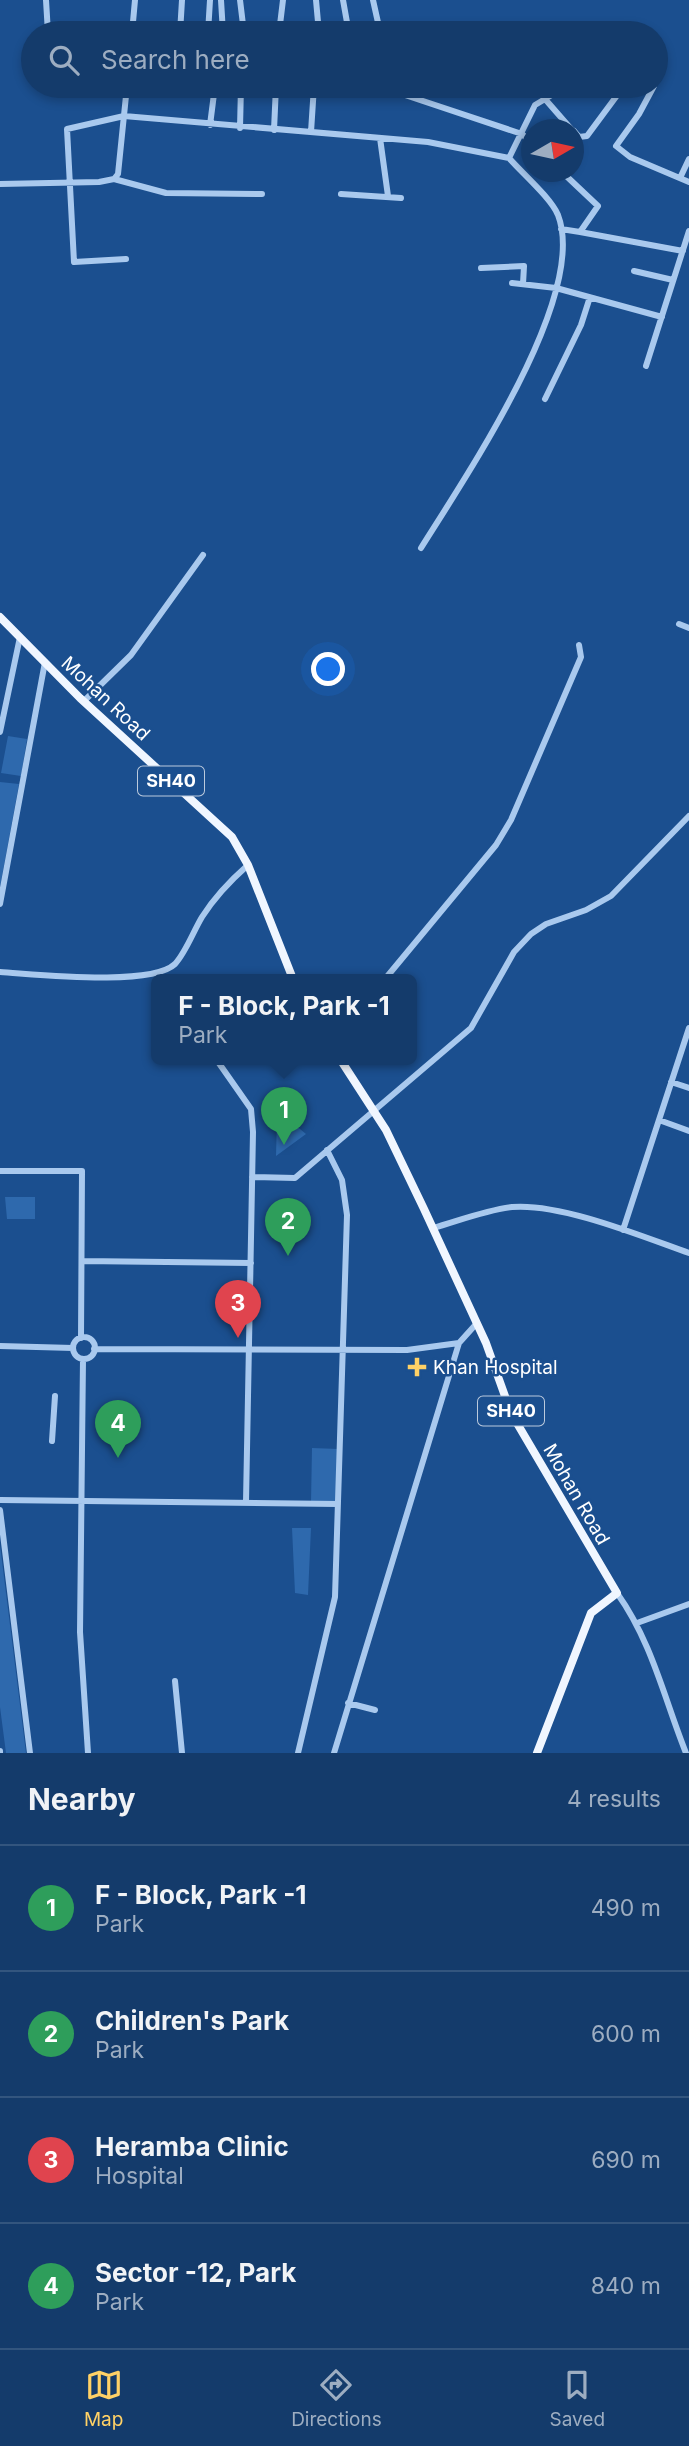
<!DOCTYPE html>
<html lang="en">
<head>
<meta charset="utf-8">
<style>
  :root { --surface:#143b6b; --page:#214673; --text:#f1f3f6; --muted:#9dadc1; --line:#33557e; --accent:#ffd166 }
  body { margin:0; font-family:Inter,sans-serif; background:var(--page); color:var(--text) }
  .compass { position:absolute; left:521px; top:119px; width:63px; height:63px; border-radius:50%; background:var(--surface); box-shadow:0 4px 10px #0003; rotate:81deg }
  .you { position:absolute; left:329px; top:670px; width:24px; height:24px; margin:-18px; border:5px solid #fff; border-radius:50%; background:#1a73e8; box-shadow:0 0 0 10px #1a73e833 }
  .badge { display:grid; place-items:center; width:46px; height:46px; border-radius:50%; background:var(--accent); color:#fff; font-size:23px; font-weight:700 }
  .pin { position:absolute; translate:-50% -58px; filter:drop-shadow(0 2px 4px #0008) }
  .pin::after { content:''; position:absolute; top:37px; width:24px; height:21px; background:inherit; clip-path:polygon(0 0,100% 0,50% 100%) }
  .popup { position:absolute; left:151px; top:974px; width:266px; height:91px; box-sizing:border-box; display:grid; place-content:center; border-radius:10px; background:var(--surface); filter:drop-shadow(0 2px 5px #0005); font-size:23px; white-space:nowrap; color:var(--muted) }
  .popup b { font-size:26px; color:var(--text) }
  .popup::after { content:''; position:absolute; left:50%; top:100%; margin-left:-14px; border:14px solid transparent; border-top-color:var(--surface) }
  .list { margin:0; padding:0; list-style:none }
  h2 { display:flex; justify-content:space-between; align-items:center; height:91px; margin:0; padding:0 28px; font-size:30px }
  h2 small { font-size:23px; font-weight:400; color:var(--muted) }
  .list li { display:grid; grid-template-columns:46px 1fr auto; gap:21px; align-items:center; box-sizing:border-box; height:126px; padding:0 28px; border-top:2px solid var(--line) }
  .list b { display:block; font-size:26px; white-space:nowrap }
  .list p { margin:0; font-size:23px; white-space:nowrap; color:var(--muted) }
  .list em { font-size:23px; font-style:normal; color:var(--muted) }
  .icon { flex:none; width:38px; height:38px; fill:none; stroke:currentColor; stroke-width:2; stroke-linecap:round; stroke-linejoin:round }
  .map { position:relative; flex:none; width:689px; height:1753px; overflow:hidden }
  .search { position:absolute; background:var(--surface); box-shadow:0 4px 10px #0003; left:21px; right:21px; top:21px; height:77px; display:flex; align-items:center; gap:18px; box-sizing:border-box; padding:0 24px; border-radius:38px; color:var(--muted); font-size:26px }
  .sheet { height:595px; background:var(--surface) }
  nav { display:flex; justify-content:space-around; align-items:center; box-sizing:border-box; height:98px; border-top:2px solid var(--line); background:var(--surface); font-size:19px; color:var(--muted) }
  nav a { display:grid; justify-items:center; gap:4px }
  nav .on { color:var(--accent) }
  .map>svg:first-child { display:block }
  .green { fill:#2e69ad }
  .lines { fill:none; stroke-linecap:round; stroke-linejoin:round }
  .minor { stroke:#a9c9ee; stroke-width:6 }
  .major { stroke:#f0f6ff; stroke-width:8 }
  .poi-dot { fill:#ffd166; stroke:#1b4f8f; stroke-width:2.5 }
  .labels { text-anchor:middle; stroke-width:5; stroke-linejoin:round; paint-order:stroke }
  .shield { fill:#1b4f8f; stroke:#bbcadd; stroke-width:2 }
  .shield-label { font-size:18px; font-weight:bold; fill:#fff }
  .street-label { font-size:19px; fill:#fff; stroke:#1b4f8f }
  .poi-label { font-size:19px; fill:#fff; stroke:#1b4f8f; text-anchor:start }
</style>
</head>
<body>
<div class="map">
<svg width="689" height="1753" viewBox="0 0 689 1753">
  <rect width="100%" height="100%" fill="#1b4f8f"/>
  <path class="green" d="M 8,736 L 27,739 L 21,776 L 1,773 Z
    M 0,782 L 19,784 L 0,887 Z
    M 282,1114 L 306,1134 L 276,1156 L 277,1119 Z
    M 5,1197 L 35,1197 L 35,1219 L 7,1219 Z
    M 312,1448 L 338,1449 L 337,1502 L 311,1502 Z
    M 292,1528 L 311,1528 L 308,1595 L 295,1593 Z
    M 0,1545 L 26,1753 L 6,1753 L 0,1707 Z"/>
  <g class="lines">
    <path class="minor" d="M 46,0 L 48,33
      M 221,0 L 223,33
      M 240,0 L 244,33
      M 316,0 L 319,33
      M 343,0 L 348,28
      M 373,0 L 379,27
      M 132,33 L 135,0
      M 180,33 L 182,0
      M 208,33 L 210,0
      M 279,33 L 283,0
      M 656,62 L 659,65 L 656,79
      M 160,86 L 213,92
      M 654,86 L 639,114 L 616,146 L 630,157 L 689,182
      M 402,94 L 522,134 L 532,143
      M 545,99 L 572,130
      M 210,125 L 215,86
      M 240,128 L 241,86
      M 274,130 L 276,86
      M 574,131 L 579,137 L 587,136 L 624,86
      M 311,132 L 314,86
      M 380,138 L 388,196
      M 680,178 L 689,159
      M 114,179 L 166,193 L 262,194
      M 0,184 L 99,182 L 114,179 L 118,174 L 127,86
      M 341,194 L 401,198
      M 561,229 L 580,232 L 598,206 L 562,172
      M 580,232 L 683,251
      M 126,259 L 74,262 L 67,129 L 124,116 L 428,142 L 509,158 L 535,105 L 555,93 L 558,86
      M 481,268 L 524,266 L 523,284
      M 634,271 L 673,280
      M 512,283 L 556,288 L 662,317
      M 646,366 L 689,231
      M 545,399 L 581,325 L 590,297
      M 421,548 C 464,479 589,296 558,215 C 551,198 522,173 509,158
      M 679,624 L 689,628
      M 84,701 L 131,655 L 203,555
      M 0,732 L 20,637
      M 0,904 L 45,662
      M 0,972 C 35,974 151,987 175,964 C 186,952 193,932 202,917 C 214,898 231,880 248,865
      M 385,979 L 496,845 L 511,820 L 581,657 L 579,645
      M 216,1059 L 251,1109 L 253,1132 L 246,1502
      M 671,1082 L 689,1088
      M 659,1120 L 689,1131
      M 0,1171 L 82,1171 L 81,1338
      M 252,1177 L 295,1178 L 471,1028 L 514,952 L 531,934 L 546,924 L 586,910 L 611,896 L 689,816
      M 433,1228 C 458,1221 486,1210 512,1207 C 561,1203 641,1236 689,1253
      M 623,1230 L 689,1028
      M 82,1261 L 251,1263
      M73 1348a11 11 0 1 1 22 0a11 11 0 1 1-22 0Z
      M 0,1346 L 73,1348
      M 94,1349 L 407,1350 L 459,1343
      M 83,1359 L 80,1632 L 88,1753
      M 52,1441 L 55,1396
      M 0,1500 L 338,1504
      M 0,1510 L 30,1753
      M 617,1593 C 652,1642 664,1698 686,1753
      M 637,1623 L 689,1604
      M 175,1681 L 182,1753
      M 348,1703 L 375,1710
      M 0,1751 L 0,1753
      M 298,1753 L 335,1597 L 347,1215 L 342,1180 L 327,1150
      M 334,1753 L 459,1343 L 477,1323"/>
    <path class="major" d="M 0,617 L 80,698 L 232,837 L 248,865 L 293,979
      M 340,1059 L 386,1130 L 424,1209 L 486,1343 L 511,1413 L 617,1593 L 591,1613 L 537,1753"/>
  </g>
  <path class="poi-dot" d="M413.5 1356.5h7v7h7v7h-7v7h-7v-7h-7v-7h7z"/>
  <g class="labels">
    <g class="shield">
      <rect x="138" y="766.5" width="66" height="29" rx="5"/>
      <rect x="478" y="1396.5" width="66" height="29" rx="5"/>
    </g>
    <g class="shield-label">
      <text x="171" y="787">SH40</text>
      <text x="511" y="1417">SH40</text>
    </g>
    <g class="street-label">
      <text transform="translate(106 698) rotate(43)" y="7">Mohan Road</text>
      <text transform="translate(577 1494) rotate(60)" y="7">Mohan Road</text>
    </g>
    <g class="poi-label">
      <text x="433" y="1374">Khan Hospital</text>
    </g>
  </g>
</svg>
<svg class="compass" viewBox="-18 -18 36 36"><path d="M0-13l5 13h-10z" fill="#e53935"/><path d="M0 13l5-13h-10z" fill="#9dadc1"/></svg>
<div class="you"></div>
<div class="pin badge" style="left:284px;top:1145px;background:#2e9e5b">1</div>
<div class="popup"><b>F - Block, Park -1</b>Park</div>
<div class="pin badge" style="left:288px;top:1256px;background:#2e9e5b">2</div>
<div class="pin badge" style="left:238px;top:1338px;background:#e0444e">3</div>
<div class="pin badge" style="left:118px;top:1458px;background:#2e9e5b">4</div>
<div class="search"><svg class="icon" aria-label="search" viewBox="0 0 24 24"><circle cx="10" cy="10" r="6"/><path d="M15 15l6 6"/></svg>Search here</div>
</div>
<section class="sheet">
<h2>Nearby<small>4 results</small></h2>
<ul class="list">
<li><span class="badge" style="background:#2e9e5b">1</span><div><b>F - Block, Park -1</b><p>Park</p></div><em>490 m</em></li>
<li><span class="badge" style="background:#2e9e5b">2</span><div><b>Children's Park</b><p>Park</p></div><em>600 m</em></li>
<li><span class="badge" style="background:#e0444e">3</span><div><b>Heramba Clinic</b><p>Hospital</p></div><em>690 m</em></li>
<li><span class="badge" style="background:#2e9e5b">4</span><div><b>Sector -12, Park</b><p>Park</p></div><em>840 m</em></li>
</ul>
</section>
<nav>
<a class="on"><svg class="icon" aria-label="map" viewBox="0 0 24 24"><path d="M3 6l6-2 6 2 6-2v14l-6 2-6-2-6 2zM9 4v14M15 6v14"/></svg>Map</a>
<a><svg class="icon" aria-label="directions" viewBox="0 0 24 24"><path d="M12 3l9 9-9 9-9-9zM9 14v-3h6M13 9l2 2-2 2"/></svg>Directions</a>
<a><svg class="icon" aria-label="saved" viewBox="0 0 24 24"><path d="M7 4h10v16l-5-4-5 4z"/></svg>Saved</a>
</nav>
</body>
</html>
